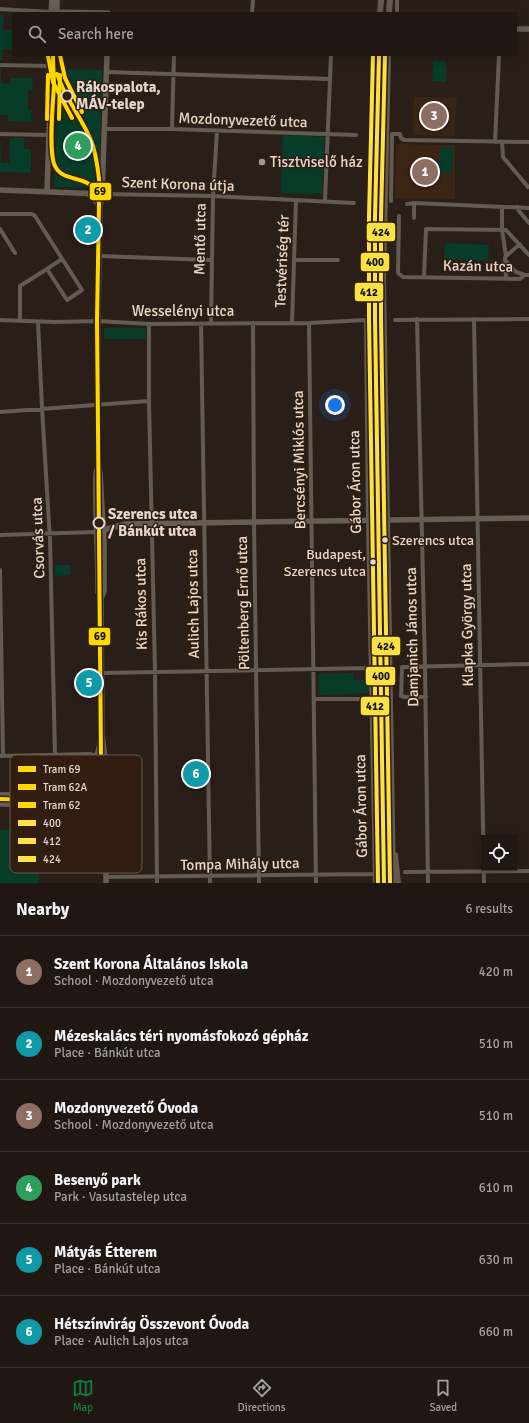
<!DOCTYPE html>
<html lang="en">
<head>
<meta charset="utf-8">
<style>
  :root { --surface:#201712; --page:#28201b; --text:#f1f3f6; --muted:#a29f9f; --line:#3d3632; --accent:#0b8043 }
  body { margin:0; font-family:Signika,sans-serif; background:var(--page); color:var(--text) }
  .controls { position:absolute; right:12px; bottom:12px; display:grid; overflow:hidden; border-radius:0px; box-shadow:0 2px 10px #0003 }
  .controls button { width:36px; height:36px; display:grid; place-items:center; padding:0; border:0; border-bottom:1px solid var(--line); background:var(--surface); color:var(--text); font:20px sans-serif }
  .you { position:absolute; left:335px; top:405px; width:14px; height:14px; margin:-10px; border:3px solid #fff; border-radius:50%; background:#1a73e8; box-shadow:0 0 0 6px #1a73e833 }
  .badge { display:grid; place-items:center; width:26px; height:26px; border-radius:50%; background:var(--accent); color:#fff; font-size:13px; font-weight:700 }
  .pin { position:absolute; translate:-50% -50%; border:2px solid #fff; box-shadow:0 1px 4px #0006 }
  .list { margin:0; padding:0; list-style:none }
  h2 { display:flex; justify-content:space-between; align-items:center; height:52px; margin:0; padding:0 16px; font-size:17px }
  h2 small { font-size:13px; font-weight:400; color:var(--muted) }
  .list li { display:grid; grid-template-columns:26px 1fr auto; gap:12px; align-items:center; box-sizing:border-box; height:72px; padding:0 16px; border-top:1px solid var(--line) }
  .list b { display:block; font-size:15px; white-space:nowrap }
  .list p { margin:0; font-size:13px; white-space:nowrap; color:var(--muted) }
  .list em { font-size:13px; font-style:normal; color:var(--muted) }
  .icon { flex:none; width:22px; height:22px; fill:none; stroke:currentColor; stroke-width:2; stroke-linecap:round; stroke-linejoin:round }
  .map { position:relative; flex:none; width:529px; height:883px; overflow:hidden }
  .search { position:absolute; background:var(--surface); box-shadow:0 2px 10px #0003; left:12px; right:12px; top:12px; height:44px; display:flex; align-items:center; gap:10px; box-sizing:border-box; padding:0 14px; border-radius:0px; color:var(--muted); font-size:15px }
  .sheet { height:484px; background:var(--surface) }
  nav { display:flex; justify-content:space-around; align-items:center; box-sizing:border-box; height:56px; border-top:1px solid var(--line); background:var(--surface); font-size:11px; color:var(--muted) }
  nav a { display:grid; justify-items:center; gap:2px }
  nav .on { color:var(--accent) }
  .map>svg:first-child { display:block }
  .built { fill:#3b2515 }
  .green { fill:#073c29 }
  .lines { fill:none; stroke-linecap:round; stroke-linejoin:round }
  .street { stroke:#635b52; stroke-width:4 }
  .secondary { stroke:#665d53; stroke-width:5.5 }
  .primary { stroke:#665a4f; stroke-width:6 }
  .bus-1-casing { stroke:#311e11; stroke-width:7 }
  .bus-2-casing { stroke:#311e11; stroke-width:7 }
  .bus-3-casing { stroke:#311e11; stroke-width:7 }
  .bus-1 { stroke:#fbe143; stroke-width:4 }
  .bus-2 { stroke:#fbe143; stroke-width:4 }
  .bus-3 { stroke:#fbe143; stroke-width:4 }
  .tram-1-casing { stroke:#311e11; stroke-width:7 }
  .tram-2-casing { stroke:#311e11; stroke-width:7 }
  .tram-3-casing { stroke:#311e11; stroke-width:7 }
  .tram-1 { stroke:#ffd800; stroke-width:4 }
  .tram-2 { stroke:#ffd800; stroke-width:4 }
  .tram-3 { stroke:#ffd800; stroke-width:4 }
  .stop-dot { fill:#311e11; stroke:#e3d7ce; stroke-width:2 }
  .poi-dot { fill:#a2978e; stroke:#311e11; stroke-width:1.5 }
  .bus-dot { fill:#e3d7ce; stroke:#311e11; stroke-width:1.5 }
  .labels { text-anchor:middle; stroke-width:3; stroke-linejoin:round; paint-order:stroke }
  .bus-label { font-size:14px; fill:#e3d7ce; stroke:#311e11; text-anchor:start }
  .stop-label { font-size:15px; font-weight:bold; fill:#e3d7ce; stroke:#311e11; text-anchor:start }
  .street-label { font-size:15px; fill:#e3d7ce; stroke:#311e11 }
  .poi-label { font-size:15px; fill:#e3d7ce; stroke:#311e11; text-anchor:start }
  .key { fill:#311e11; stroke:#66564a; stroke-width:1 }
  .key-label { font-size:11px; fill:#e3d7ce }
  .line-badge { stroke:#311e11; stroke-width:1.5 }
  .pale-badge-label { font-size:11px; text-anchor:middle; font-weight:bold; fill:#111 }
</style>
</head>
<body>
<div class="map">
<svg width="529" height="883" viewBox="0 0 529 883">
  <rect width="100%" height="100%" fill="#2a1f18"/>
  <path class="built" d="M 414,97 L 457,98 L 454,136 L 413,135 Z
    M 396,144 L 455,145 L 455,199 L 395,198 Z"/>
  <path class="green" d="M 0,15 L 4,15 L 3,30 L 13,30 L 13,49 L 3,49 L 2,60 L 0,60 Z
    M 433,61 L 446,62 L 446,82 L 432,81 Z
    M 0,68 L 1,68 L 1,83 L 10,84 L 10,78 L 33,78 L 32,90 L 28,90 L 28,110 L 32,110 L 31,122 L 8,121 L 8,115 L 0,115 Z
    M 59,69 L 102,70 L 99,188 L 54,187 Z
    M 373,89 L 374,90 L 374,125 L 371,123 L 370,120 L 371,93 Z
    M 283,135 L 325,137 L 322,194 L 281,193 Z
    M 0,138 L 1,163 L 10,163 L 10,138 L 24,138 L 24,149 L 31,149 L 31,173 L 0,172 L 0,181 Z
    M 440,147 L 453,148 L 452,173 L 439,172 Z
    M 445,243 L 489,245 L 488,261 L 444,259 Z
    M 104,328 L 146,328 L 146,339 L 104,339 Z
    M 55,565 L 70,565 L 70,575 L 55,576 Z
    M 354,673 L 354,680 L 369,680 L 369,693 L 319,695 L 318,674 Z
    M 38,829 L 39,883 L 0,883 L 0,830 Z"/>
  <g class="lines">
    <path class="street" d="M 0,9 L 51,12
      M 252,13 L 253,0
      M 397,13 L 397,0
      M 0,65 L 50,66
      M 106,72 L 330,79
      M 104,129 L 172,129 L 356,135
      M 172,129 L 174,55
      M 0,134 L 49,135
      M 495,142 L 499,55
      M 502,142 L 503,157 L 528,187
      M 102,194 L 213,196 L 354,203
      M 325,200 L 331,55
      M 391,201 L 392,134 L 400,134 L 401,138 L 404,140 L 529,142
      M 407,204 L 414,203 L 529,208
      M 502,207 L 502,230 L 506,256 L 505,258 L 506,278
      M 517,207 L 519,211 L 529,223
      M 0,214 L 32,214 L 35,216 L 82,290 L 67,300 L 47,269 L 62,259
      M 399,216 L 398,273 L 403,277 L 520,279 L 525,275 L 529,275
      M 414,218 L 414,203
      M 0,229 L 15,253
      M 99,256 L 211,260
      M 506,256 L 520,244
      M 295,260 L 338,260
      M 506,261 L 516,272 L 525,275
      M 424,277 L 426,229 L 506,230 L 529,255
      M 417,319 L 425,667 L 428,883
      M 474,319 L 484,883
      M 0,320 L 55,322 L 98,321 L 149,324 L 309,323 L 366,320 L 368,521 L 375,883
      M 395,320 L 529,319
      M 20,321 L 20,286 L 47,269
      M 38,322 L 42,408 L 50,540 L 55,755
      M 211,323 L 213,196 L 217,131
      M 253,323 L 254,522 L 259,883
      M 292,323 L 296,200
      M 309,323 L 316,883
      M 149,324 L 149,401 L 155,672 L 157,883
      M 201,324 L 210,883
      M 0,412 L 149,401
      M 0,535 L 96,532
      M 0,570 L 3,756
      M 102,673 L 370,668
      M 426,697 L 405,697 L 401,696 L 402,667 L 529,664
      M 314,699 L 371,699
      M 0,756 L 90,754 L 97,756
      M 405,872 L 529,871
      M 106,877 L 374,874"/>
    <path class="secondary" d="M 51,12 L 108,13
      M 57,12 L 57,0
      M 51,13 L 52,0
      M 516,29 L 529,29
      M 0,190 L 102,194
      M 47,192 L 51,72 L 50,55
      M 88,194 L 92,196 L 100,207
      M 98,466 L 96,474 C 95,513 98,552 98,592 L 101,599
      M 96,532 L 125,524 L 529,518
      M 101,740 L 97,756 L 88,775 L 87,784 L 103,823 L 104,833
      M 56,792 L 76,782 L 89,771
      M 0,795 L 57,794 L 72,790 L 87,784 L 98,786 L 106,794
      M 0,804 L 52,805 L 87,803 L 99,800 L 106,794
      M 82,805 L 93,810 L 98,815
      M 106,883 L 106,839 L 107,829 L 105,758 L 102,734 L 101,599 L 104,591 L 104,542 L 100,473 L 98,465 L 98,321 L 100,207 L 102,194 L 107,55"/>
    <path class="primary" d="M 380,13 L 381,0
      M 389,13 L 390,0
      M 379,55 L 375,217 L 375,318 L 384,883
      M 388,55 L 383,280 L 393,883
      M 395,855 L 398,883
      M 377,883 L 380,851"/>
    <defs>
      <path id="bus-1" d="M 379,55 L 375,217 L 375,318 L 384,883"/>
      <path id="bus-2" d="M 373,55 L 369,217 L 369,318 L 378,883"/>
      <path id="bus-3" d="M 385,55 L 381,217 L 381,318 L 390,883"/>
    </defs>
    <use href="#bus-1" class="bus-1-casing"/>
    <use href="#bus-2" class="bus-2-casing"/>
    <use href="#bus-3" class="bus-3-casing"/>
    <use href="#bus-1" class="bus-1"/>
    <use href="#bus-2" class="bus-2"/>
    <use href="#bus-3" class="bus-3"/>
    <defs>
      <path id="tram-1" d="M 57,74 C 65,99 83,119 92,143 C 98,160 99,180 101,198
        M 0,799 C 31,799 78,806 96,773 C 99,768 99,761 101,755 L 97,321 L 99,203 C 98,197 96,191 92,186 C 81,176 62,181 55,166 C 48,152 53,103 54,86 C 54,76 53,65 53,55"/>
      <path id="tram-2" d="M 48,56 L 53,82 L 72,118
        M 59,119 L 60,75"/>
      <path id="tram-3" d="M 60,55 L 65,78 L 82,112
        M 47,119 L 48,75"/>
    </defs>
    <use href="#tram-1" class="tram-1-casing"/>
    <use href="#tram-2" class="tram-2-casing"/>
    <use href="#tram-3" class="tram-3-casing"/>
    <use href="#tram-1" class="tram-1"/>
    <use href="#tram-2" class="tram-2"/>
    <use href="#tram-3" class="tram-3"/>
  </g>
  <g class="stop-dot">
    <circle cx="67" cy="96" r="5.5"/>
    <circle cx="99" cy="523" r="5.5"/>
  </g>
  <circle class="poi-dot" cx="262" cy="162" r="4"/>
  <g class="bus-dot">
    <circle cx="385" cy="540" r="3.5"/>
    <circle cx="373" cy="562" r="3.5"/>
  </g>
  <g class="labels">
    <g class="bus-label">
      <text x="392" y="545">Szerencs utca</text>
      <text x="366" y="559" text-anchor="end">Budapest,<tspan x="366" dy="17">Szerencs utca</tspan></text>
    </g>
    <g class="stop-label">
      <text x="76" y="92">Rákospalota,<tspan x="76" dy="17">MÁV-telep</tspan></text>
      <text x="108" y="519">Szerencs utca<tspan x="108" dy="17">/ Bánkút utca</tspan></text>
    </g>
    <g class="street-label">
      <text transform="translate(243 120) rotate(2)" y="5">Mozdonyvezető utca</text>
      <text transform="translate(178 184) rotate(2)" y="5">Szent Korona útja</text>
      <text transform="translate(200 239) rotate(-89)" y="5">Mentő utca</text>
      <text transform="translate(282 261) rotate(-88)" y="5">Testvériség tér</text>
      <text transform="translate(478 266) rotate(1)" y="5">Kazán utca</text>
      <text x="183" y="316">Wesselényi utca</text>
      <text transform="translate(299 460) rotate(-91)" y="5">Bercsényi Miklós utca</text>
      <text transform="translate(355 482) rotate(-91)" y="5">Gábor Áron utca</text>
      <text transform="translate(38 538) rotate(-92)" y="5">Csorvás utca</text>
      <text transform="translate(243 603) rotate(-91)" y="5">Pöltenberg Ernő utca</text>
      <text transform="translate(141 604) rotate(-91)" y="5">Kis Rákos utca</text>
      <text transform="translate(193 604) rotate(-91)" y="5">Aulich Lajos utca</text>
      <text transform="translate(467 625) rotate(-91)" y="5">Klapka György utca</text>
      <text transform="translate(412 637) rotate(-91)" y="5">Damjanich János utca</text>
      <text transform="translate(361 806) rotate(-91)" y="5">Gábor Áron utca</text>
      <text transform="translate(240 864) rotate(-1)" y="5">Tompa Mihály utca</text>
    </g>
    <g class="poi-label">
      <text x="270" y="167">Tisztviselő ház</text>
    </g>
  </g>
  <rect x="10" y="755" width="132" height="118" rx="6" class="key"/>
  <rect x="18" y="766" width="18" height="6" fill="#ffd800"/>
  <rect x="18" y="784" width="18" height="6" fill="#ffd800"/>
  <rect x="18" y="802" width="18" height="6" fill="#ffd800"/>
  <rect x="18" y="820" width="18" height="6" fill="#fbe143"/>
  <rect x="18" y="838" width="18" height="6" fill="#fbe143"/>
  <rect x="18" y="856" width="18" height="6" fill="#fbe143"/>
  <g class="key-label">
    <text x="43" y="773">Tram 69</text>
    <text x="43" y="791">Tram 62A</text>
    <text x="43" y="809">Tram 62</text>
    <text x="43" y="827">400</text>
    <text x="43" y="845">412</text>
    <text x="43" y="863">424</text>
  </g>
  <g class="line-badge">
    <rect x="89" y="182" width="23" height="19" rx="4" fill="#ffd800"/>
    <rect x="366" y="222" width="30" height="20" rx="4" fill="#fbe143"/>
    <rect x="360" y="252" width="30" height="20" rx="4" fill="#fbe143"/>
    <rect x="354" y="282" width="30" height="20" rx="4" fill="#fbe143"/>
    <rect x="88" y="627" width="23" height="19" rx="4" fill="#ffd800"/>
    <rect x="371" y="636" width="30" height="20" rx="4" fill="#fbe143"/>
    <rect x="365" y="666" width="31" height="20" rx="4" fill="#fbe143"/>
    <rect x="360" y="696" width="30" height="20" rx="4" fill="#fbe143"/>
  </g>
  <g class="pale-badge-label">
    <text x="100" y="195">69</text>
    <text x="381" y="236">424</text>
    <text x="375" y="266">400</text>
    <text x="369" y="296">412</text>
    <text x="100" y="640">69</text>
    <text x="386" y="650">424</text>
    <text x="381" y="680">400</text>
    <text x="375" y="710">412</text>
  </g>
</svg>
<div class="controls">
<button><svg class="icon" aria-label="locate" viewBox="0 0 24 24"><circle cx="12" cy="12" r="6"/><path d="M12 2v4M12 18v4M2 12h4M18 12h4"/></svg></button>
</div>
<div class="you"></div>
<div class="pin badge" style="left:425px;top:172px;background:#8d6e63">1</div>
<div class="pin badge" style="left:88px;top:230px;background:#0f9aa8">2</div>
<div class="pin badge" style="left:434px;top:116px;background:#8d6e63">3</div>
<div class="pin badge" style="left:78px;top:146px;background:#2e9e5b">4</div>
<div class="pin badge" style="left:89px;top:683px;background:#0f9aa8">5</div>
<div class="pin badge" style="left:196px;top:774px;background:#0f9aa8">6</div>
<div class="search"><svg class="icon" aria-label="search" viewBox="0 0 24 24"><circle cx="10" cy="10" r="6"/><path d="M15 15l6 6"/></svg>Search here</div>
</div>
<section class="sheet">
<h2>Nearby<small>6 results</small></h2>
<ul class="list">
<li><span class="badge" style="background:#8d6e63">1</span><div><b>Szent Korona Általános Iskola</b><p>School · Mozdonyvezető utca</p></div><em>420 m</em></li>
<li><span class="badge" style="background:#0f9aa8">2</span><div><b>Mézeskalács téri nyomásfokozó gépház</b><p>Place · Bánkút utca</p></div><em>510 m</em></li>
<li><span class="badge" style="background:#8d6e63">3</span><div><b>Mozdonyvezető Óvoda</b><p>School · Mozdonyvezető utca</p></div><em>510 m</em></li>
<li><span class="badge" style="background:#2e9e5b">4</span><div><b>Besenyő park</b><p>Park · Vasutastelep utca</p></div><em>610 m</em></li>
<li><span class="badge" style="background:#0f9aa8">5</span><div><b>Mátyás Étterem</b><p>Place · Bánkút utca</p></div><em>630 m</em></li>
<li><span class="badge" style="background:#0f9aa8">6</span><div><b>Hétszínvirág Összevont Óvoda</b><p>Place · Aulich Lajos utca</p></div><em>660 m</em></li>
</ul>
</section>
<nav>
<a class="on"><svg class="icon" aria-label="map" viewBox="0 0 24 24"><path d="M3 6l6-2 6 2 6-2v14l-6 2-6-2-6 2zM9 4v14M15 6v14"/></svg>Map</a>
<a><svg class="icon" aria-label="directions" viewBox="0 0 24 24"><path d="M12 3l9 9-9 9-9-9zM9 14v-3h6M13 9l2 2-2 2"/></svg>Directions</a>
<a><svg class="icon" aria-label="saved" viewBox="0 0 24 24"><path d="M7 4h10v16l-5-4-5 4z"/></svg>Saved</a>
</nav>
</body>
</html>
